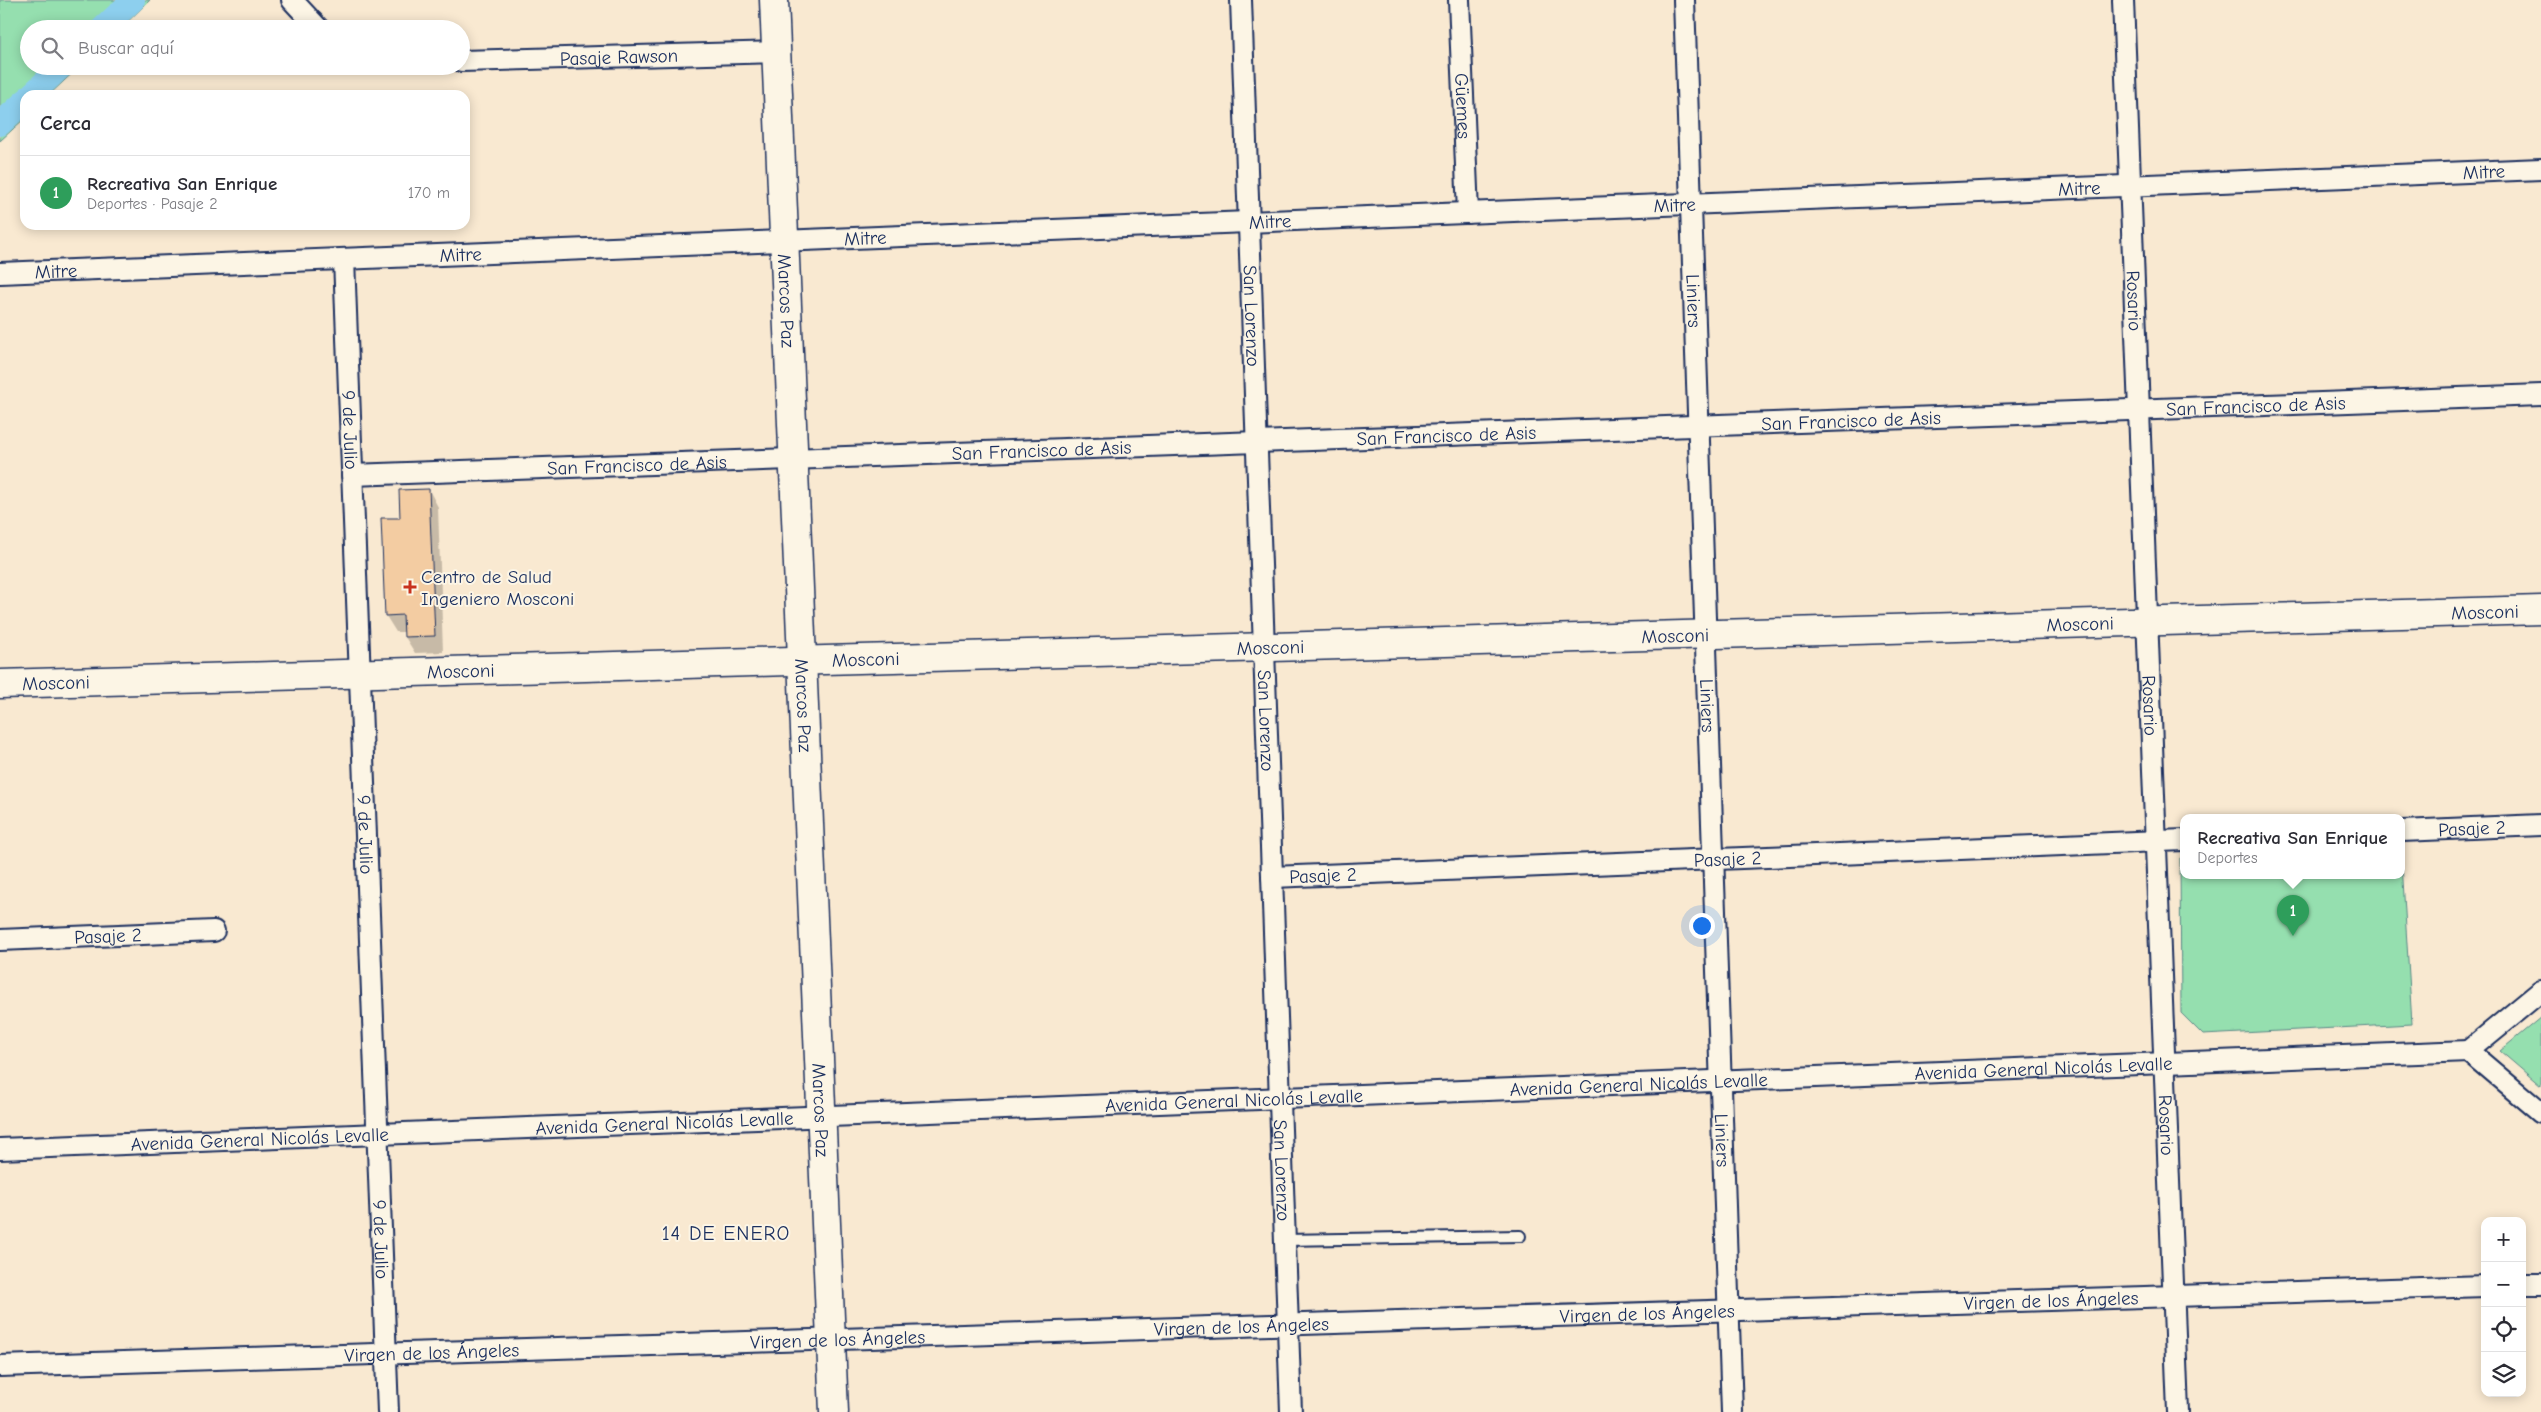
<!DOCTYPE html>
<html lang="es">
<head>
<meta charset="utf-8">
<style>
  :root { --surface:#fff; --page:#f7f7f7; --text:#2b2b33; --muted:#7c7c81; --line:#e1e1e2; --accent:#db2777 }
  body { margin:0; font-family:"Comic Neue",sans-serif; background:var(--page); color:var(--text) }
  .controls { position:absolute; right:15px; bottom:15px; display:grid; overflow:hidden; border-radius:10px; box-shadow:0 2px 12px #0003 }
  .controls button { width:45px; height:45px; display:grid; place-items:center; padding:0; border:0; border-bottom:1px solid var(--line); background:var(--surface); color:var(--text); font:25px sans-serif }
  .you { position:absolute; left:1701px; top:925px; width:18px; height:18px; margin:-12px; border:4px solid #fff; border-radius:50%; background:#1a73e8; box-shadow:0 0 0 8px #1a73e833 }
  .badge { display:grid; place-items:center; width:32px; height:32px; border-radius:50%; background:var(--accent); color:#fff; font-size:16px; font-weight:700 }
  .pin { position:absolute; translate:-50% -41px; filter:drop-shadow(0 1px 2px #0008) }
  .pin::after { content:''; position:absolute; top:26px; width:18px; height:15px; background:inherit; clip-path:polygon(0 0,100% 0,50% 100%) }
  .popup { position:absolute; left:2180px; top:814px; width:225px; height:65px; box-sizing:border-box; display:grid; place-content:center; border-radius:10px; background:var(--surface); filter:drop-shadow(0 1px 4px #0005); font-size:16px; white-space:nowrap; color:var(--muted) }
  .popup b { font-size:19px; color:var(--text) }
  .popup::after { content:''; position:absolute; left:50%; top:100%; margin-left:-10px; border:10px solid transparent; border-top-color:var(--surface) }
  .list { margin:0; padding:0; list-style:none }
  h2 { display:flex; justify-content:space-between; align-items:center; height:65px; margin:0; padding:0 20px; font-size:21px }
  h2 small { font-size:16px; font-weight:400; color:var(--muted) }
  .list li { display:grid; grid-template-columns:32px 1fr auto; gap:15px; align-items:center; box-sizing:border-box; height:75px; padding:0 20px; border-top:1px solid var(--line) }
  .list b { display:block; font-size:19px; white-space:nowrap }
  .list p { margin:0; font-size:16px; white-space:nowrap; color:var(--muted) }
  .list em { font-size:16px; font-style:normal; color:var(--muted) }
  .icon { flex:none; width:28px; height:28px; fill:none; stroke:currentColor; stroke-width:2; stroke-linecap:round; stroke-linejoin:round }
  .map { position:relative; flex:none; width:2541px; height:1412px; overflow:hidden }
  .search { position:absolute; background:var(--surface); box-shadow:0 2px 12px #0003; left:20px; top:20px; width:450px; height:55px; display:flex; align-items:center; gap:12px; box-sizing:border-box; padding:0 18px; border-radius:28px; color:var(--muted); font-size:19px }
  .panel { position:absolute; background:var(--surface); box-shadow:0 2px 12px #0003; left:20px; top:90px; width:450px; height:140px; border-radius:15px }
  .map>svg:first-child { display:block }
  .green { fill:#95dfaf; stroke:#588786 }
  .shadow { fill:#0003 }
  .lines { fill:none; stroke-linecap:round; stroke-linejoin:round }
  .canal { stroke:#8dcfee; stroke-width:24 }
  .building { fill:#f3cca2; stroke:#1b2f5e }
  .lane-casing { stroke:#1b2f5e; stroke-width:14 }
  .street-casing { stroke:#1b2f5e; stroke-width:24 }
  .secondary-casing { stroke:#1b2f5e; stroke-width:31 }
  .lane { stroke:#fcf5e5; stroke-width:10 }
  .street { stroke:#fcf5e5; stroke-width:20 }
  .secondary { stroke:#fcf5e5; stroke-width:28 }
  .poi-dot { fill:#c8321e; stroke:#fcf5e5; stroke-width:2 }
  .labels { text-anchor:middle; stroke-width:4; stroke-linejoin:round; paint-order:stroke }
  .street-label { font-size:19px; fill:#1b2f5e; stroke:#fcf5e5 }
  .poi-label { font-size:19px; fill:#1b2f5e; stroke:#fcf5e5; text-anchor:start }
  .neighbourhood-label { font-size:20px; letter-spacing:1px; fill:#1b2f5e; stroke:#fcf5e5 }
</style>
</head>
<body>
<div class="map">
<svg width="2541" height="1412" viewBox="0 0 2541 1412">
  <rect width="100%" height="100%" fill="#f9e9d1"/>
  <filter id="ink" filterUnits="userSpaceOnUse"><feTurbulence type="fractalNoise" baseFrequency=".02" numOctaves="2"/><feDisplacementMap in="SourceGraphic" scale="10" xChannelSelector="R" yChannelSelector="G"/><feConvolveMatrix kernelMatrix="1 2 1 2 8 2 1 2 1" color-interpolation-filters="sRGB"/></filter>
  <g filter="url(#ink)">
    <path class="green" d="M 0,0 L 150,0 L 120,29 L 29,29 L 29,66 L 80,66 L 49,95 L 25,95 L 25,118 L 0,141 Z
      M 2180,858 L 2184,858 L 2184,875 L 2402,875 L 2402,864 L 2412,1024 L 2203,1035 L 2181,1013 Z
      M 2541,1017 L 2541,1086 L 2500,1051 Z"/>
    <path class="shadow" d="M 429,490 L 438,507 L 443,652 L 415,653 L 405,637 L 405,632 L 396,632 L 386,616 L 401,519 Z"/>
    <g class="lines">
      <path class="canal" d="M 102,29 L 133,0
        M 31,95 L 62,66
        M 0,124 L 25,101"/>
    </g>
    <path class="building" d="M 429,489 L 435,636 L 404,637 L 403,615 L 385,616 L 381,518 L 400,518 L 399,490 Z"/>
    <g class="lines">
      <defs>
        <path id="lane" d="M 1284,1240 L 1520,1236"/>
        <g id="street">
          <path d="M 292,0 L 319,29"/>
          <path id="s1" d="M 1241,0 L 1291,1412"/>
          <path id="s2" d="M 1459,0 L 1468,213"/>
          <path id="s3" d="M 1684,0 L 1732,1412"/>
          <path id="s4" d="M 2123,0 L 2178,1412"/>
          <path id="s5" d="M 461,61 L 776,52"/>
          <path id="s6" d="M 344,259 L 388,1412"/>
          <path id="s7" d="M 0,273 L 2541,169"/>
          <path id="s8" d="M 352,475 L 2541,395"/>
          <path id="s9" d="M 2402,831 L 2541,825"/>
          <path id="s10" d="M 1272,877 L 2184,840"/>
          <path id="s11" d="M 0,940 L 214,931"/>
          <path d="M 2541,991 L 2468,1051 L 2541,1113"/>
          <path id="s12" d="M 0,1149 L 2468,1051"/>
          <path d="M 2522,1284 L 2541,1284"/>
          <path id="s13" d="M 0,1366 L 2485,1286"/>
        </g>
        <g id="secondary">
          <path id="s14" d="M 774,0 L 834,1412"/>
          <path id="s15" d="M 0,684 L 2541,610"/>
        </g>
      </defs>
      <use href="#lane" class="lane-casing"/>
      <use href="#street" class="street-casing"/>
      <use href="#secondary" class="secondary-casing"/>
      <use href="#lane" class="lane"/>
      <use href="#street" class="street"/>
      <use href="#secondary" class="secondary"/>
    </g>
  </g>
  <path class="poi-dot" d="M407.5 579.5h5v5h5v5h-5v5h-5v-5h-5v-5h5z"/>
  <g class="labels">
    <g class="street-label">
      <text dy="7" stroke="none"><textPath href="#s5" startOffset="158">Pasaje Rawson</textPath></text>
      <text dy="7" stroke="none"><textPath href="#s2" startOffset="106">Güemes</textPath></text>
      <text dy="7" stroke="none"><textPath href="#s7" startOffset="2486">Mitre</textPath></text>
      <text dy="7" stroke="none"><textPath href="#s7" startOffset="2081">Mitre</textPath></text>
      <text dy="7" stroke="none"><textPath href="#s7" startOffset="1676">Mitre</textPath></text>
      <text dy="7" stroke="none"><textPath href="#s7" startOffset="1271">Mitre</textPath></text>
      <text dy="7" stroke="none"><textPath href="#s7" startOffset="866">Mitre</textPath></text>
      <text dy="7" stroke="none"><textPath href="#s7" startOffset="461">Mitre</textPath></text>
      <text dy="7" stroke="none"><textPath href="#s7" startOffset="56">Mitre</textPath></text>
      <text dy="7" stroke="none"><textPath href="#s14" startOffset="301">Marcos Paz</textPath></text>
      <text dy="7" stroke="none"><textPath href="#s3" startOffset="301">Liniers</textPath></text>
      <text dy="7" stroke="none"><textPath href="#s4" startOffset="301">Rosario</textPath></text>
      <text dy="7" stroke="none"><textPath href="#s1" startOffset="316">San Lorenzo</textPath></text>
      <text dy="7" stroke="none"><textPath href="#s8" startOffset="1905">San Francisco de Asis</textPath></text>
      <text dy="7" stroke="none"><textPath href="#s8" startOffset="1500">San Francisco de Asis</textPath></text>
      <text dy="7" stroke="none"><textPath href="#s6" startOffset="171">9 de Julio</textPath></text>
      <text dy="7" stroke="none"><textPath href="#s8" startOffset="1095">San Francisco de Asis</textPath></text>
      <text dy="7" stroke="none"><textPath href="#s8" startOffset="690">San Francisco de Asis</textPath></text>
      <text dy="7" stroke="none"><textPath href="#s8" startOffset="285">San Francisco de Asis</textPath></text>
      <text dy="7" stroke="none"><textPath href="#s15" startOffset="2486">Mosconi</textPath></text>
      <text dy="7" stroke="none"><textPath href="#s15" startOffset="2081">Mosconi</textPath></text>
      <text dy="7" stroke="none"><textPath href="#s15" startOffset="1676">Mosconi</textPath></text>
      <text dy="7" stroke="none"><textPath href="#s15" startOffset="1271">Mosconi</textPath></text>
      <text dy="7" stroke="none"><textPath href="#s15" startOffset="866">Mosconi</textPath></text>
      <text dy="7" stroke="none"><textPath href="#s15" startOffset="461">Mosconi</textPath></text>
      <text dy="7" stroke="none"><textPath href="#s15" startOffset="56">Mosconi</textPath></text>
      <text dy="7" stroke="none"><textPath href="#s14" startOffset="706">Marcos Paz</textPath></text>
      <text dy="7" stroke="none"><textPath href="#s3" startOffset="706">Liniers</textPath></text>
      <text dy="7" stroke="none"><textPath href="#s4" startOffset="706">Rosario</textPath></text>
      <text dy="7" stroke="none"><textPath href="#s1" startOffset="721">San Lorenzo</textPath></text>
      <text dy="7" stroke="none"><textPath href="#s9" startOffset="70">Pasaje 2</textPath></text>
      <text dy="7" stroke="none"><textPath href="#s6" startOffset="576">9 de Julio</textPath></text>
      <text dy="7" stroke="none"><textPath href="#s10" startOffset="456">Pasaje 2</textPath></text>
      <text dy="7" stroke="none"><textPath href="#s10" startOffset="51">Pasaje 2</textPath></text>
      <text dy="7" stroke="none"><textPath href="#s11" startOffset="108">Pasaje 2</textPath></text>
      <text dy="7" stroke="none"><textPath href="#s12" startOffset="2045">Avenida General Nicolás Levalle</textPath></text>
      <text dy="7" stroke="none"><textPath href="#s12" startOffset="1640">Avenida General Nicolás Levalle</textPath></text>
      <text dy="7" stroke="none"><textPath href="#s12" startOffset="1235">Avenida General Nicolás Levalle</textPath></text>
      <text dy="7" stroke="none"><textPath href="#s14" startOffset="1111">Marcos Paz</textPath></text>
      <text dy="7" stroke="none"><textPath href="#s12" startOffset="665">Avenida General Nicolás Levalle</textPath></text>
      <text dy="7" stroke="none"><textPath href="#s4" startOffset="1126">Rosario</textPath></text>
      <text dy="7" stroke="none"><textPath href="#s12" startOffset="260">Avenida General Nicolás Levalle</textPath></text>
      <text dy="7" stroke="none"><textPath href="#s3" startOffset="1141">Liniers</textPath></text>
      <text dy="7" stroke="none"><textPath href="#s1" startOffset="1171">San Lorenzo</textPath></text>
      <text dy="7" stroke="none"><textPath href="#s6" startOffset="981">9 de Julio</textPath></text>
      <text dy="7" stroke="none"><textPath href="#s13" startOffset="2052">Virgen de los Ángeles</textPath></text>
      <text dy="7" stroke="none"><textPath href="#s13" startOffset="1648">Virgen de los Ángeles</textPath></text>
      <text dy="7" stroke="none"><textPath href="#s13" startOffset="1242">Virgen de los Ángeles</textPath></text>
      <text dy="7" stroke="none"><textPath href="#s13" startOffset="838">Virgen de los Ángeles</textPath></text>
      <text dy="7" stroke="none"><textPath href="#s13" startOffset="432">Virgen de los Ángeles</textPath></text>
    </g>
    <g class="poi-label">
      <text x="421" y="583">Centro de Salud<tspan x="421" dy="22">Ingeniero Mosconi</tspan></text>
    </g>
    <g class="neighbourhood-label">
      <text x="726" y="1240">14 DE ENERO</text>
    </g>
  </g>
</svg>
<div class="controls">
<button>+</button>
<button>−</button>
<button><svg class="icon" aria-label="locate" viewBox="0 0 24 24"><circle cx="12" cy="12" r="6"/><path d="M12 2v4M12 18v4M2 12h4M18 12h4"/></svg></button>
<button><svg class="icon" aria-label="layers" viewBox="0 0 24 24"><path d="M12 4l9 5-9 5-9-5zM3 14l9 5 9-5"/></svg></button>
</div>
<div class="you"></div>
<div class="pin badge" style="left:2293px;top:936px;background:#2e9e5b">1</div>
<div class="popup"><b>Recreativa San Enrique</b>Deportes</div>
<div class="search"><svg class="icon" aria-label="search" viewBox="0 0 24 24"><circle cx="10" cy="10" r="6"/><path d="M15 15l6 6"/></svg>Buscar aquí</div>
<section class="panel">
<h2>Cerca<small></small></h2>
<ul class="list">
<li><span class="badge" style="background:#2e9e5b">1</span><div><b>Recreativa San Enrique</b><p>Deportes · Pasaje 2</p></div><em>170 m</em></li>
</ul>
</section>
</div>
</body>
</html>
